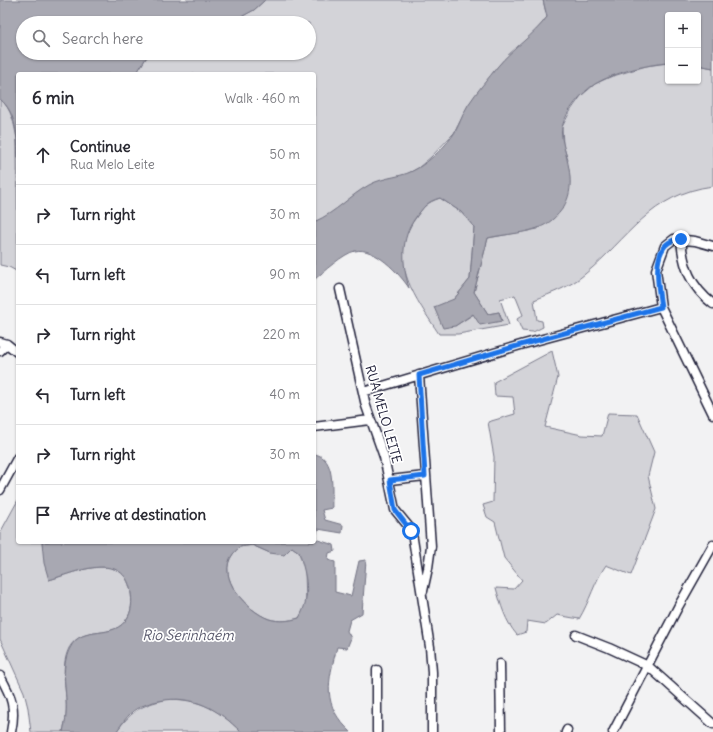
<!DOCTYPE html>
<html lang="en">
<head>
<meta charset="utf-8">
<style>
  :root { --surface:#fff; --page:#f2f2f3; --text:#2b2b33; --muted:#7c7c81; --line:#e1e1e2 }
  body { margin:0; font-family:Delius,sans-serif; background:var(--page); color:var(--text) }
  .controls { position:absolute; right:12px; top:12px; display:grid; overflow:hidden; border-radius:4px; box-shadow:0 1px 3px #0004 }
  .controls button { width:36px; height:36px; display:grid; place-items:center; padding:0; border:0; border-bottom:1px solid var(--line); background:var(--surface); color:var(--text); font:20px sans-serif }
  .stop { position:absolute; width:12px; height:12px; margin:-9px; border:3px solid #1a73e8; border-radius:50%; background:#fff }
  .stop.end { background:#1a73e8; border-color:#fff; box-shadow:0 1px 4px #0008 }
  .list { margin:0; padding:0; list-style:none }
  h2 { display:flex; justify-content:space-between; align-items:center; height:52px; margin:0; padding:0 16px; font-size:17px }
  h2 small { font-size:13px; font-weight:400; color:var(--muted) }
  .list li { display:grid; grid-template-columns:26px 1fr auto; gap:12px; align-items:center; box-sizing:border-box; height:60px; padding:0 16px; border-top:1px solid var(--line) }
  .list b { display:block; font-size:15px; white-space:nowrap }
  .list p { margin:0; font-size:13px; white-space:nowrap; color:var(--muted) }
  .list em { font-size:13px; font-style:normal; color:var(--muted) }
  .icon { flex:none; width:22px; height:22px; fill:none; stroke:currentColor; stroke-width:2; stroke-linecap:round; stroke-linejoin:round }
  .map { position:relative; flex:none; width:713px; height:732px; overflow:hidden }
  .search { position:absolute; background:var(--surface); box-shadow:0 1px 3px #0004; left:16px; top:16px; width:300px; height:44px; display:flex; align-items:center; gap:10px; box-sizing:border-box; padding:0 14px; border-radius:22px; color:var(--muted); font-size:15px }
  .panel { position:absolute; background:var(--surface); box-shadow:0 1px 3px #0004; left:16px; top:72px; width:300px; height:472px; border-radius:4px }
  .map>svg:first-child { display:block }
  .green { fill:#d3d3d8; stroke:#7a7a8a }
  .water { fill:#a8a8b2; stroke:#727282; fill-rule:evenodd }
  .lines { fill:none; stroke-linecap:round; stroke-linejoin:round }
  .minor-casing { stroke:#22223b; stroke-width:11 }
  .minor { stroke:#fff; stroke-width:8 }
  .route { stroke:#1a73e8; stroke-width:5 }
  .labels { text-anchor:middle; stroke-width:3.5; stroke-linejoin:round; paint-order:stroke }
  .street-label { font-size:13px; fill:#22223b; stroke:#fff }
  .water-label { font-size:14px; font-style:italic; fill:#58586b; stroke:#fff }
</style>
</head>
<body>
<div class="map">
<svg width="713" height="732" viewBox="0 0 713 732">
  <rect width="100%" height="100%" fill="#f2f2f3"/>
  <filter id="ink" filterUnits="userSpaceOnUse"><feTurbulence type="fractalNoise" baseFrequency=".025" numOctaves="2"/><feDisplacementMap in="SourceGraphic" scale="8" xChannelSelector="R" yChannelSelector="G"/><feConvolveMatrix kernelMatrix="1 2 1 2 8 2 1 2 1" color-interpolation-filters="sRGB"/></filter>
  <g filter="url(#ink)">
    <path class="green" d="M 265,0 L 543,0 L 547,17 L 537,30 L 500,64 L 469,104 L 454,133 L 431,157 L 418,168 L 403,176 L 386,179 L 357,193 L 330,215 L 314,222 L 314,74 L 136,74 L 146,58 L 152,53 L 309,53 L 309,23 L 230,23 L 254,10 Z
      M 668,63 L 668,81 L 698,81 L 698,65 L 713,68 L 713,186 C 650,194 629,238 585,274 C 570,287 552,293 534,300 L 537,320 L 542,321 L 543,327 L 533,332 L 522,331 L 517,319 L 523,315 L 515,295 L 500,299 L 509,325 L 458,334 L 439,334 C 417,300 385,260 415,219 C 423,207 426,203 440,198 L 461,212 L 474,227 L 470,279 L 454,299 L 455,326 L 474,314 L 502,321 L 499,312 L 488,314 L 474,292 L 488,238 L 538,229 L 568,160 L 563,145 L 562,127 L 571,110 L 581,96 L 595,84 L 610,77 L 646,66 Z
      M 0,99 C 12,109 14,124 17,139 L 18,272 L 9,267 L 0,265 Z
      M 552,351 L 558,377 L 545,427 L 582,435 L 602,436 L 608,413 L 637,414 L 654,452 L 648,476 L 656,509 L 631,575 L 606,565 C 594,582 590,601 579,619 L 557,615 L 546,624 L 527,621 L 526,632 L 517,635 C 505,621 501,605 496,588 L 514,589 L 522,580 L 504,558 L 495,522 L 487,517 L 483,505 L 493,502 L 494,457 L 488,422 L 515,414 L 513,397 L 495,396 L 494,382 Z
      M 18,500 L 18,542 L 42,542 L 49,580 C 73,573 121,551 130,588 C 132,597 133,608 128,617 C 114,642 83,623 69,648 C 59,669 68,692 66,714 C 66,720 64,726 63,732 L 31,732 L 28,708 L 24,692 L 0,639 L 0,533 Z
      M 252,545 L 270,553 L 292,547 L 299,552 L 305,571 L 306,606 L 299,618 C 289,621 279,622 269,619 C 247,611 215,577 233,554 C 235,552 237,549 240,547 C 243,546 248,546 252,545 Z
      M 169,699 C 202,700 218,709 241,732 L 116,732 C 132,710 143,704 169,699 Z"/>
    <path class="water" d="M 0,0 L 265,0 L 254,10 L 230,23 L 23,23 L 23,53 L 152,53 L 146,58 L 136,74 L 18,74 L 18,158 C 17,138 17,113 0,99 Z
      M 543,0 L 713,0 L 713,68 L 698,65 L 698,15 L 668,15 L 668,63 C 648,64 613,73 595,84 C 582,92 566,111 562,127 C 560,137 565,149 567,159 C 573,184 572,203 552,220 C 535,234 509,233 488,238 L 474,292 L 488,314 L 499,312 L 502,321 L 480,325 L 473,314 L 455,326 L 443,328 L 434,307 L 454,299 L 470,279 L 474,227 L 461,212 L 440,198 C 426,202 425,206 416,217 C 400,239 402,263 409,288 C 400,274 374,246 355,251 C 344,253 322,273 314,280 L 314,222 C 338,211 349,196 369,185 C 385,176 403,178 418,168 C 431,160 447,145 455,132 C 460,123 463,113 468,105 C 477,91 488,79 498,66 C 513,48 533,36 547,17 Z
      M 314,454 C 337,457 331,492 332,508 L 322,510 L 325,520 L 343,525 L 342,533 L 318,529 L 315,539 L 334,545 L 335,551 L 329,553 L 328,560 L 335,562 L 335,592 L 351,596 L 359,561 L 366,560 L 362,613 L 350,620 L 347,631 L 351,638 L 347,648 L 337,647 C 328,682 321,705 351,732 L 241,732 C 218,709 193,694 159,701 C 152,702 143,705 136,709 C 128,714 122,724 116,732 L 63,732 C 64,726 66,720 66,714 C 68,692 59,669 70,648 C 82,623 114,642 128,617 C 133,608 132,597 130,588 C 121,551 73,573 49,580 L 44,563 L 42,542 L 314,542 ZM 252,545 L 270,553 L 284,555 L 292,547 L 299,552 C 306,575 312,596 299,618 C 289,621 279,622 269,619 C 247,611 215,577 233,554 C 235,552 237,549 240,547 C 243,546 248,546 252,545 Z"/>
    <g class="lines">
      <defs>
        <path id="minor" d="M 681,239 C 683,267 691,287 713,304
          M 713,246 L 695,241 L 674,239 L 665,246 L 656,270 L 661,307 L 713,414
          M 340,289 L 366,406 L 384,457 L 395,510 L 409,527 L 413,539 L 430,647 L 432,672 L 432,732
          M 0,342 L 7,344 L 18,353
          M 0,351 L 7,344
          M 419,375 L 431,546 L 428,568 L 423,591
          M 363,392 L 524,344 L 661,307
          M 314,427 L 370,420
          M 390,480 L 425,476
          M 0,490 L 18,457
          M 576,635 L 609,648 L 648,666 L 713,724
          M 500,664 L 501,732
          M 0,676 C 12,697 16,708 11,732
          M 377,732 L 377,670
          M 566,732 L 567,730
          M 613,732 L 678,607 L 713,545"/>
      </defs>
      <use href="#minor" class="minor-casing"/>
      <use href="#minor" class="minor"/>
    </g>
  </g>
  <g class="lines" filter="url(#ink)">
    <path class="route" d="M 411,531 L 395,510 L 390,480 L 425,476 L 419,375 L 524,344 L 661,307 C 658,287 649,240 681,239"/>
  </g>
  <g class="labels">
    <g class="street-label">
      <text transform="translate(384 414) rotate(74)" y="5">RUA MELO LEITE</text>
    </g>
    <g class="water-label">
      <text x="188" y="640">Rio Serinhaém</text>
    </g>
  </g>
</svg>
<div class="controls">
<button>+</button>
<button>−</button>
</div>
<div class="stop" style="left:411px;top:531px"></div>
<div class="stop end" style="left:681px;top:239px"></div>
<div class="search"><svg class="icon" aria-label="search" viewBox="0 0 24 24"><circle cx="10" cy="10" r="6"/><path d="M15 15l6 6"/></svg>Search here</div>
<section class="panel">
<h2>6 min<small>Walk · 460 m</small></h2>
<ul class="list">
<li><svg class="icon" aria-label="ahead" viewBox="0 0 24 24"><path d="M12 20V5M6 11l6-6 6 6"/></svg><div><b>Continue</b><p>Rua Melo Leite</p></div><em>50 m</em></li>
<li><svg class="icon" aria-label="right" viewBox="0 0 24 24"><path d="M7 20v-9h11M14 6l5 5-5 5"/></svg><div><b>Turn right</b></div><em>30 m</em></li>
<li><svg class="icon" aria-label="left" viewBox="0 0 24 24"><path d="M17 20v-9H6M10 6l-5 5 5 5"/></svg><div><b>Turn left</b></div><em>90 m</em></li>
<li><svg class="icon" aria-label="right" viewBox="0 0 24 24"><path d="M7 20v-9h11M14 6l5 5-5 5"/></svg><div><b>Turn right</b></div><em>220 m</em></li>
<li><svg class="icon" aria-label="left" viewBox="0 0 24 24"><path d="M17 20v-9H6M10 6l-5 5 5 5"/></svg><div><b>Turn left</b></div><em>40 m</em></li>
<li><svg class="icon" aria-label="right" viewBox="0 0 24 24"><path d="M7 20v-9h11M14 6l5 5-5 5"/></svg><div><b>Turn right</b></div><em>30 m</em></li>
<li><svg class="icon" aria-label="arrive" viewBox="0 0 24 24"><path d="M6 21V4h12l-3 4 3 4H6"/></svg><div><b>Arrive at destination</b></div></li>
</ul>
</section>
</div>
</body>
</html>
